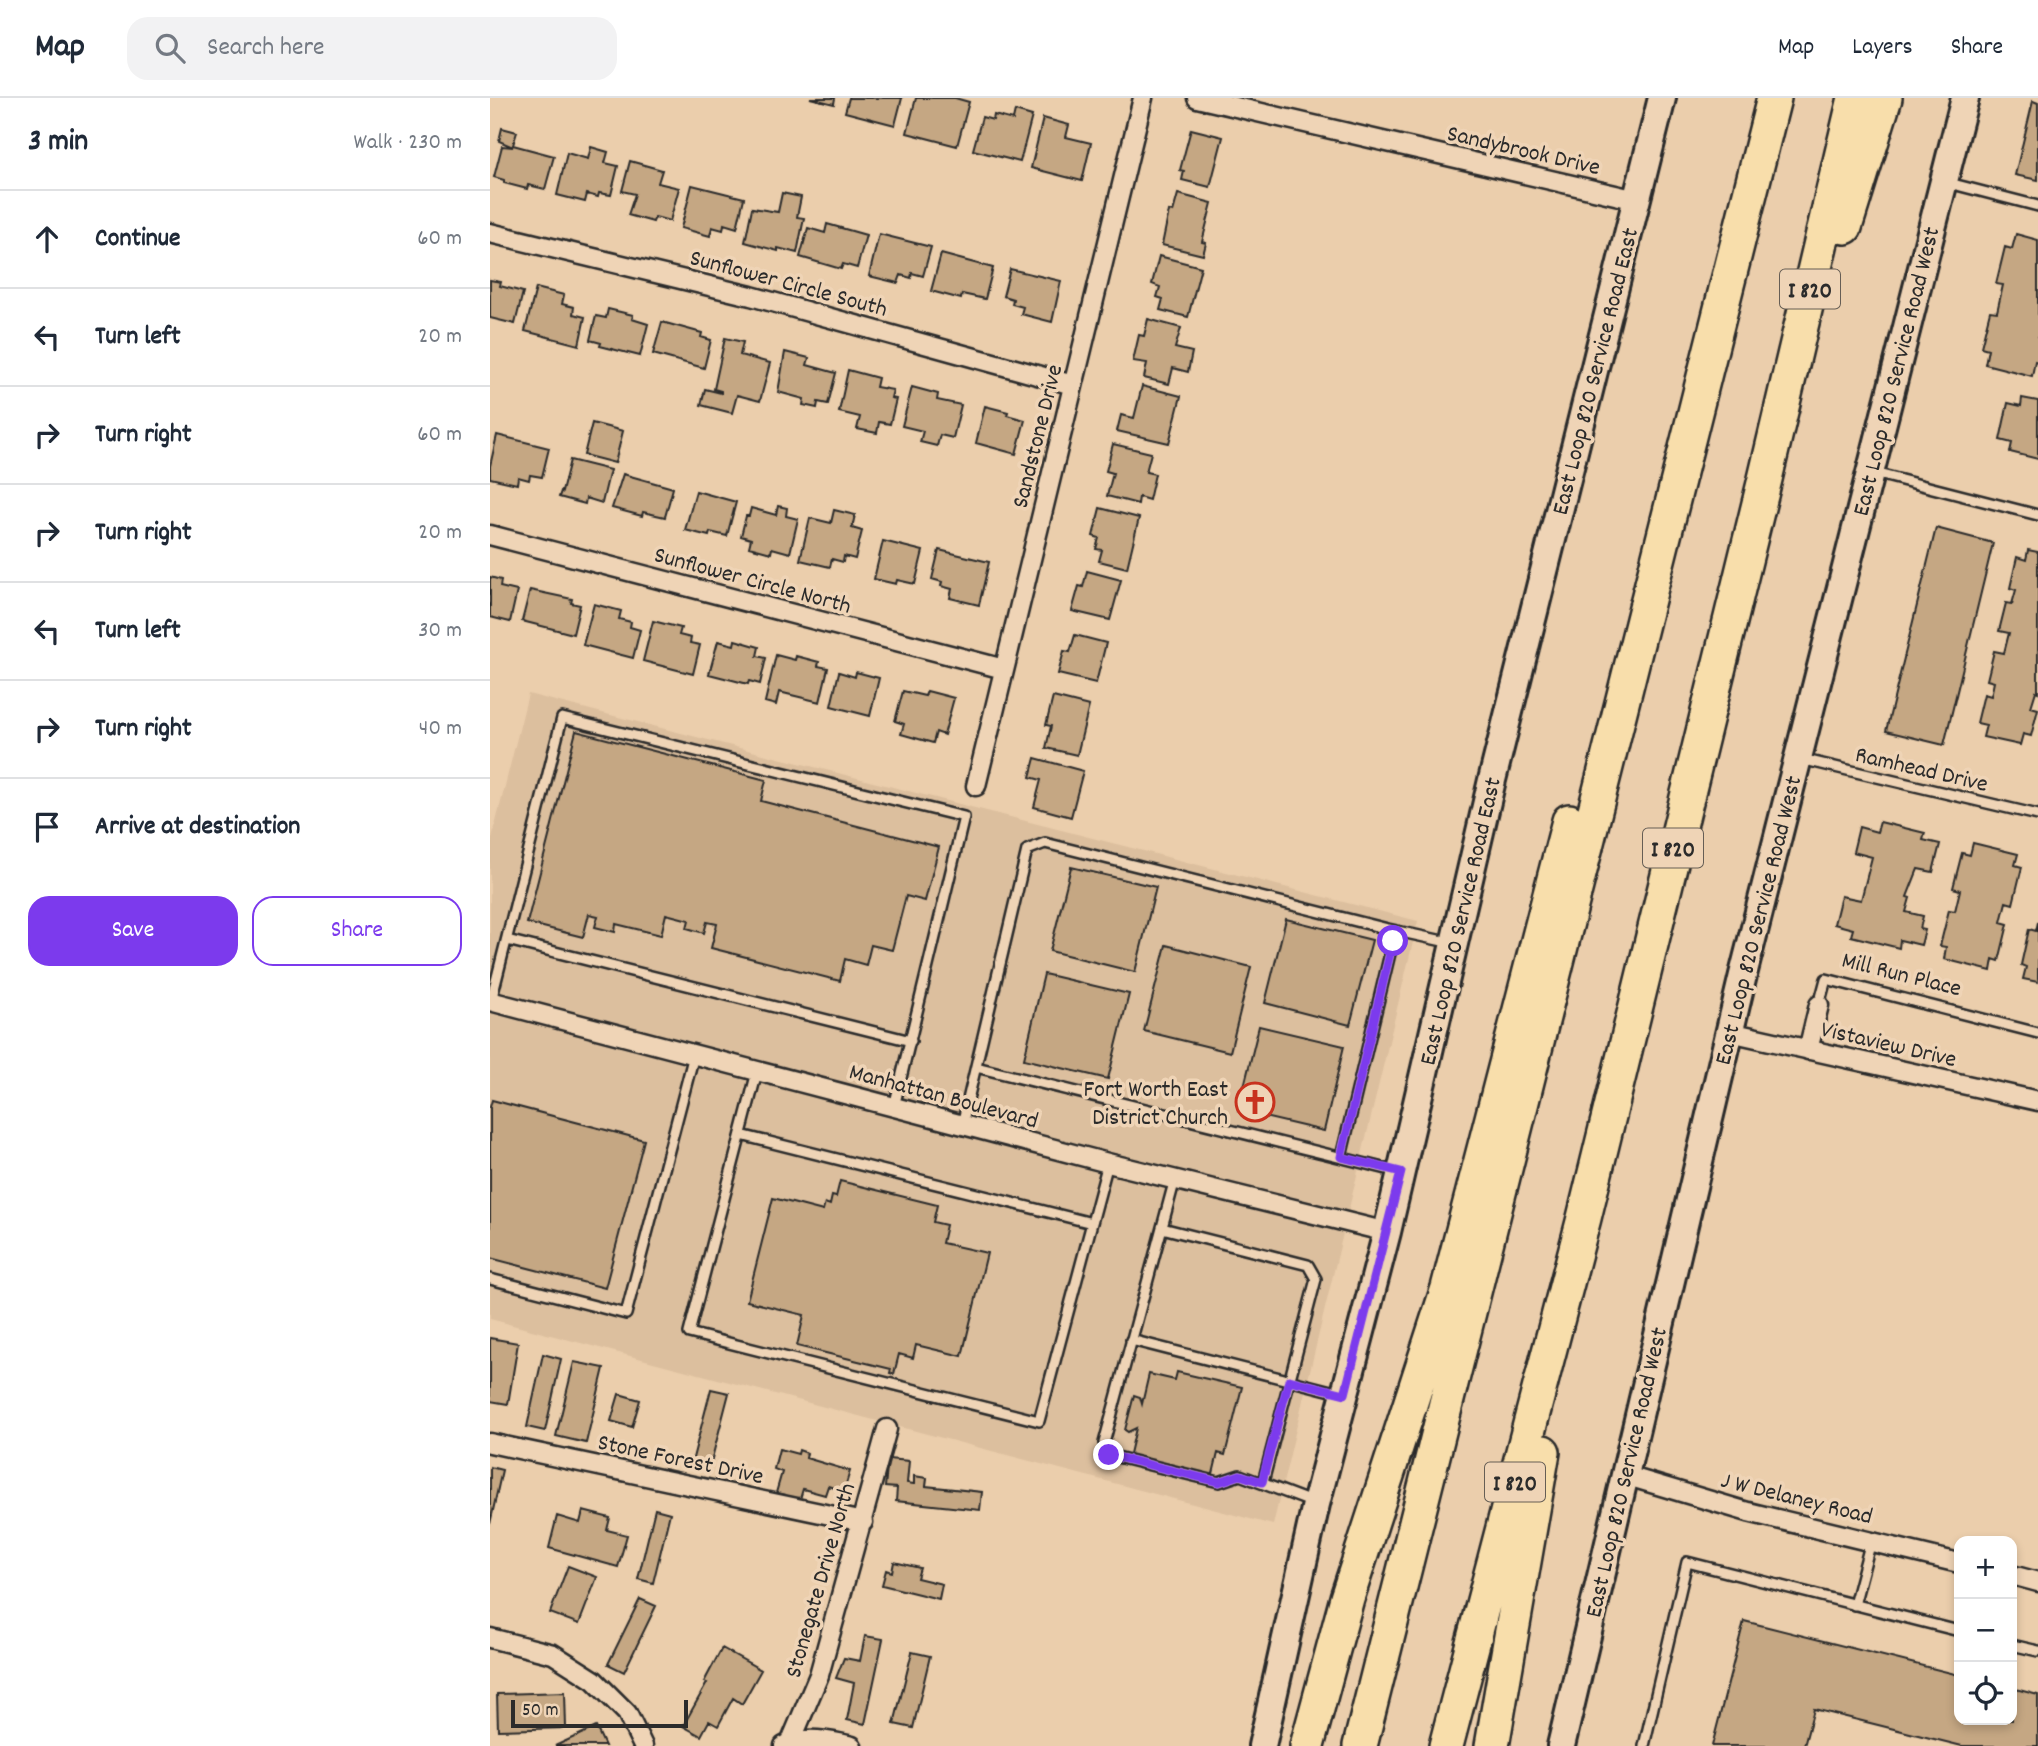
<!DOCTYPE html>
<html lang="en">
<head>
<meta charset="utf-8">
<style>
  :root { --surface:#fff; --page:#f2f2f3; --text:#1f2937; --muted:#747a83; --line:#e0e1e3; --accent:#7c3aed }
  body { margin:0; font-family:Dekko,sans-serif; background:var(--page); color:var(--text) }
  .controls { position:absolute; right:21px; bottom:21px; display:grid; overflow:hidden; border-radius:14px; box-shadow:0 4px 10px #0003 }
  .controls button { width:63px; height:63px; display:grid; place-items:center; padding:0; border:0; border-bottom:2px solid var(--line); background:var(--surface); color:var(--text); font:35px sans-serif }
  .scale { position:absolute; left:21px; bottom:18px; width:177px; box-sizing:border-box; padding-left:7px; border:4px solid #2b2b2b; border-top:0; font-size:19px; line-height:24px; white-space:nowrap; color:#2b2b2b; -webkit-text-stroke:5px #efd4b6; paint-order:stroke }
  .stop { position:absolute; width:21px; height:21px; margin:-16px; border:5px solid #7c3aed; border-radius:50%; background:#fff }
  .stop.end { background:#7c3aed; border-color:#fff; box-shadow:0 2px 7px #0008 }
  .list { margin:0; padding:0; list-style:none }
  h2 { display:flex; justify-content:space-between; align-items:center; height:91px; margin:0; padding:0 28px; font-size:30px }
  h2 small { font-size:23px; font-weight:400; color:var(--muted) }
  .list li { display:grid; grid-template-columns:46px 1fr auto; gap:21px; align-items:center; box-sizing:border-box; height:98px; padding:0 28px; border-top:2px solid var(--line) }
  .list b { display:block; font-size:26px; white-space:nowrap }
  .list em { font-size:23px; font-style:normal; color:var(--muted) }
  .actions { display:flex; gap:14px; padding:21px 28px }
  .actions a { flex:1; padding:16px 0; border:2px solid var(--accent); border-radius:21px; text-align:center; font-size:24px; color:var(--accent) }
  .actions .main { background:var(--accent); color:#fff }
  .icon { flex:none; width:38px; height:38px; fill:none; stroke:currentColor; stroke-width:2; stroke-linecap:round; stroke-linejoin:round }
  .map { position:relative; flex:none; width:1548px; height:1648px; overflow:hidden }
  header { display:flex; align-items:center; gap:42px; box-sizing:border-box; height:98px; padding:0 35px; background:var(--surface); border-bottom:2px solid var(--line) }
  header strong { font-size:33px }
  nav { display:flex; gap:38px; margin-inline-start:auto; font-size:24px }
  .search { width:490px; height:63px; background:var(--page); display:flex; align-items:center; gap:18px; box-sizing:border-box; padding:0 24px; border-radius:21px; color:var(--muted); font-size:26px }
  main { display:flex }
  aside { flex:1; background:var(--surface) }
  .map>svg:first-child { display:block }
  .built { fill:#dcbf9e }
  .building { fill:#c5a783; stroke:#2b2b2b; stroke-width:2 }
  .lines { fill:none; stroke-linecap:round; stroke-linejoin:round }
  .service-casing { stroke:#2b2b2b; stroke-width:14 }
  .minor-casing { stroke:#2b2b2b; stroke-width:23 }
  .secondary-casing { stroke:#2b2b2b; stroke-width:32 }
  .motorway-casing { stroke:#2b2b2b; stroke-width:38 }
  .service { stroke:#efd4b6; stroke-width:9 }
  .minor { stroke:#efd4b6; stroke-width:18 }
  .secondary { stroke:#efd4b6; stroke-width:26 }
  .motorway { stroke:#f8deab; stroke-width:33 }
  .route { stroke:#7c3aed; stroke-width:9 }
  .labels { text-anchor:middle; stroke-width:7; stroke-linejoin:round; paint-order:stroke }
  .shield { fill:#efd4b6; stroke:#665e55; stroke-width:2 }
  .shield-label { font-size:23px; font-weight:bold; fill:#2b2b2b }
  .street-label { font-size:24px; fill:#2b2b2b; stroke:#efd4b6 }
  .poi-label { font-size:24px; fill:#2b2b2b; stroke:#efd4b6; text-anchor:end }
</style>
</head>
<body>
<header>
<strong>Map</strong>
<div class="search"><svg class="icon" aria-label="search" viewBox="0 0 24 24"><circle cx="10" cy="10" r="6"/><path d="M15 15l6 6"/></svg>Search here</div>
<nav><a>Map</a><a>Layers</a><a>Share</a></nav>
</header>
<main>
<aside>
<h2>3 min<small>Walk · 230 m</small></h2>
<ul class="list">
<li><svg class="icon" aria-label="ahead" viewBox="0 0 24 24"><path d="M12 20V5M6 11l6-6 6 6"/></svg><div><b>Continue</b></div><em>60 m</em></li>
<li><svg class="icon" aria-label="left" viewBox="0 0 24 24"><path d="M17 20v-9H6M10 6l-5 5 5 5"/></svg><div><b>Turn left</b></div><em>20 m</em></li>
<li><svg class="icon" aria-label="right" viewBox="0 0 24 24"><path d="M7 20v-9h11M14 6l5 5-5 5"/></svg><div><b>Turn right</b></div><em>60 m</em></li>
<li><svg class="icon" aria-label="right" viewBox="0 0 24 24"><path d="M7 20v-9h11M14 6l5 5-5 5"/></svg><div><b>Turn right</b></div><em>20 m</em></li>
<li><svg class="icon" aria-label="left" viewBox="0 0 24 24"><path d="M17 20v-9H6M10 6l-5 5 5 5"/></svg><div><b>Turn left</b></div><em>30 m</em></li>
<li><svg class="icon" aria-label="right" viewBox="0 0 24 24"><path d="M7 20v-9h11M14 6l5 5-5 5"/></svg><div><b>Turn right</b></div><em>40 m</em></li>
<li><svg class="icon" aria-label="arrive" viewBox="0 0 24 24"><path d="M6 21V4h12l-3 4 3 4H6"/></svg><div><b>Arrive at destination</b></div></li>
</ul>
<div class="actions"><a class="main">Save</a><a>Share</a></div>
</aside>
<div class="map">
<svg width="1548" height="1648" viewBox="0 0 1548 1648">
  <rect width="100%" height="100%" fill="#ebceac"/>
  <filter id="ink" filterUnits="userSpaceOnUse"><feTurbulence type="fractalNoise" baseFrequency=".0143" numOctaves="2"/><feDisplacementMap in="SourceGraphic" scale="14" xChannelSelector="R" yChannelSelector="G"/><feConvolveMatrix kernelMatrix="1 2 1 2 8 2 1 2 1" color-interpolation-filters="sRGB"/></filter>
  <g filter="url(#ink)">
    <path class="built" d="M 38,596 L 928,823 L 783,1427 L 0,1221 L 0,748 Z"/>
    <path class="building" d="M 320,0 L 345,0 L 344,6 Z
      M 359,0 L 412,0 L 405,27 L 355,14 Z
      M 426,0 L 465,0 L 479,4 L 467,48 L 417,35 Z
      M 1543,3 L 1548,5 L 1548,82 L 1525,77 Z
      M 525,13 L 542,18 L 530,64 L 483,52 L 492,19 L 503,22 L 504,17 L 523,22 Z
      M 553,20 L 579,27 L 576,39 L 601,45 L 592,83 L 541,70 Z
      M 12,30 L 27,34 L 23,47 L 64,58 L 55,91 L 38,87 L 37,91 L 14,85 L 14,82 L 4,79 L 12,48 L 23,49 L 9,43 Z
      M 701,31 L 733,39 L 720,89 L 692,82 L 694,73 L 690,72 Z
      M 101,49 L 118,54 L 115,65 L 128,68 L 121,97 L 109,95 L 108,99 L 97,96 L 95,104 L 67,97 L 77,55 L 98,61 Z
      M 140,63 L 172,72 L 168,85 L 189,90 L 180,123 L 165,119 L 163,124 L 138,117 L 145,96 L 132,93 Z
      M 202,87 L 254,100 L 247,130 L 234,126 L 233,132 L 222,129 L 220,138 L 191,130 Z
      M 292,95 L 311,99 L 307,119 L 314,120 L 307,155 L 288,150 L 288,153 L 255,144 L 262,110 L 288,114 Z
      M 688,96 L 722,105 L 712,144 L 716,145 L 713,157 L 672,147 L 679,113 L 683,114 Z
      M 337,126 L 376,137 L 367,170 L 353,166 L 351,171 L 310,159 L 318,130 L 335,135 Z
      M 389,136 L 441,149 L 433,178 L 422,175 L 421,180 L 411,177 L 408,185 L 379,178 Z
      M 1526,136 L 1548,142 L 1548,264 L 1545,263 L 1542,278 L 1495,266 L 1498,251 L 1491,249 L 1500,213 L 1507,214 L 1513,187 L 1506,186 L 1515,149 L 1522,151 Z
      M 451,156 L 503,170 L 495,201 L 472,196 L 471,201 L 441,193 Z
      M 669,158 L 711,169 L 698,219 L 670,212 L 673,201 L 667,199 L 670,189 L 662,186 Z
      M 520,171 L 571,183 L 562,224 L 531,216 L 533,209 L 522,206 L 523,201 L 513,198 Z
      M 0,182 L 11,184 L 10,188 L 33,194 L 25,226 L 0,220 Z
      M 46,190 L 74,197 L 72,206 L 84,209 L 83,216 L 95,219 L 89,247 L 35,233 Z
      M 118,211 L 143,217 L 142,221 L 158,226 L 150,258 L 110,248 L 111,245 L 100,242 L 106,218 L 116,220 Z
      M 658,221 L 691,230 L 685,250 L 702,254 L 698,274 L 683,270 L 679,286 L 654,280 L 657,265 L 643,263 L 649,237 L 654,238 Z
      M 172,224 L 212,235 L 211,239 L 221,242 L 214,270 L 163,256 Z
      M 235,240 L 253,244 L 250,257 L 280,265 L 270,303 L 247,297 L 242,315 L 211,307 L 215,291 L 231,295 L 231,293 L 224,291 Z
      M 295,254 L 319,260 L 317,267 L 346,275 L 338,306 L 328,304 L 327,310 L 313,307 L 314,301 L 288,294 Z
      M 358,272 L 388,280 L 386,289 L 403,292 L 401,300 L 406,301 L 400,326 L 389,324 L 387,335 L 367,331 L 370,319 L 349,314 Z
      M 652,288 L 691,298 L 679,345 L 627,333 L 631,317 L 644,320 Z
      M 422,289 L 448,296 L 447,302 L 471,307 L 463,340 L 450,337 L 447,348 L 430,344 L 433,333 L 412,328 Z
      M 1532,300 L 1548,303 L 1548,361 L 1520,354 L 1522,345 L 1510,342 L 1518,305 L 1531,308 Z
      M 495,308 L 518,314 L 517,317 L 535,322 L 526,356 L 486,345 Z
      M 102,325 L 133,333 L 125,365 L 94,357 Z
      M 7,337 L 59,350 L 52,379 L 40,377 L 39,382 L 28,379 L 27,386 L 0,380 L 0,368 Z
      M 623,346 L 661,355 L 656,374 L 665,376 L 659,402 L 649,399 L 648,406 L 617,398 L 623,375 L 616,373 Z
      M 80,362 L 120,372 L 112,405 L 96,400 L 95,406 L 69,399 L 71,393 L 72,394 Z
      M 133,376 L 183,390 L 175,419 L 153,414 L 152,418 L 122,410 Z
      M 206,393 L 246,404 L 237,438 L 220,434 L 219,438 L 195,432 Z
      M 288,408 L 297,410 L 296,418 L 308,421 L 300,455 L 282,450 L 281,455 L 259,449 L 261,441 L 251,438 L 256,418 L 259,418 L 261,410 L 286,417 Z
      M 610,410 L 649,420 L 637,470 L 609,463 L 612,452 L 606,451 L 609,440 L 603,438 Z
      M 344,412 L 365,417 L 362,430 L 372,433 L 365,461 L 354,458 L 353,464 L 342,461 L 340,469 L 310,462 L 320,420 L 341,425 Z
      M 1446,430 L 1503,445 L 1454,647 L 1396,633 Z
      M 393,443 L 433,453 L 425,486 L 407,482 L 406,486 L 384,481 Z
      M 449,452 L 499,464 L 489,507 L 460,500 L 462,491 L 451,488 L 452,484 L 442,481 Z
      M 1538,452 L 1548,454 L 1548,594 L 1546,593 L 1541,609 L 1548,611 L 1541,638 L 1533,636 L 1530,647 L 1493,639 L 1496,627 L 1487,625 L 1494,596 L 1501,598 L 1504,584 L 1497,582 L 1504,553 L 1514,555 L 1519,535 L 1509,533 L 1516,505 L 1522,506 L 1526,492 L 1520,490 L 1527,459 L 1536,462 Z
      M 597,473 L 631,482 L 620,522 L 582,513 L 589,488 L 593,489 Z
      M 0,479 L 11,482 L 10,489 L 27,493 L 20,524 L 0,519 Z
      M 40,492 L 82,501 L 81,505 L 90,507 L 83,536 L 32,523 Z
      M 104,506 L 131,513 L 129,521 L 141,524 L 140,529 L 150,532 L 143,560 L 93,547 Z
      M 163,523 L 191,530 L 189,537 L 201,540 L 200,545 L 210,547 L 203,576 L 153,563 Z
      M 585,537 L 616,545 L 606,585 L 568,576 L 574,553 L 580,554 Z
      M 245,542 L 269,549 L 267,558 L 276,560 L 270,586 L 259,583 L 258,586 L 219,576 L 228,543 L 244,547 Z
      M 286,557 L 305,562 L 306,558 L 329,564 L 328,568 L 338,570 L 330,604 L 289,594 L 286,607 L 275,604 Z
      M 349,574 L 365,579 L 366,574 L 389,580 L 380,618 L 341,608 Z
      M 413,593 L 435,598 L 437,593 L 464,600 L 454,637 L 446,634 L 443,645 L 411,636 L 414,626 L 405,623 Z
      M 563,599 L 599,608 L 587,657 L 556,650 L 561,628 L 556,627 Z
      M 86,633 L 276,682 L 271,703 L 449,749 L 435,803 L 416,798 L 402,852 L 381,847 L 376,867 L 355,861 L 350,883 L 221,850 L 227,826 L 217,824 L 214,835 L 197,830 L 199,822 L 176,816 L 171,837 L 126,826 L 125,834 L 105,829 L 108,818 L 99,816 L 93,839 L 37,825 Z
      M 545,660 L 593,673 L 581,719 L 544,709 L 551,682 L 540,679 Z
      M 1390,724 L 1435,735 L 1433,742 L 1450,746 L 1443,774 L 1428,771 L 1417,799 L 1420,800 L 1416,814 L 1433,818 L 1430,831 L 1435,832 L 1431,847 L 1410,842 L 1409,850 L 1361,838 L 1363,831 L 1344,826 L 1351,798 L 1371,802 L 1382,759 L 1363,754 L 1369,729 L 1387,734 Z
      M 1483,745 L 1528,756 L 1525,767 L 1532,769 L 1523,806 L 1516,804 L 1511,824 L 1518,826 L 1509,863 L 1503,861 L 1501,873 L 1454,861 L 1456,849 L 1450,848 L 1459,812 L 1465,813 L 1470,792 L 1463,790 L 1472,755 L 1480,757 Z
      M 581,769 L 666,789 L 645,874 L 560,853 Z
      M 796,821 L 882,842 L 860,927 L 775,905 Z
      M 1548,824 L 1548,884 L 1533,881 L 1536,869 L 1531,867 L 1539,831 L 1546,833 Z
      M 676,847 L 761,869 L 740,954 L 654,933 Z
      M 554,876 L 639,896 L 618,981 L 534,961 Z
      M 769,928 L 854,948 L 834,1033 L 748,1013 Z
      M 2,1002 L 154,1042 L 115,1190 L 0,1160 L 0,1009 Z
      M 350,1083 L 447,1107 L 443,1124 L 456,1127 L 452,1145 L 497,1155 L 472,1258 L 426,1247 L 423,1260 L 409,1256 L 404,1276 L 400,1275 L 401,1271 L 307,1248 L 314,1217 L 257,1203 L 283,1100 L 333,1113 L 335,1105 L 340,1107 L 342,1098 L 346,1099 Z
      M 0,1240 L 28,1245 L 18,1306 L 0,1303 Z
      M 53,1256 L 71,1261 L 55,1333 L 37,1329 Z
      M 84,1264 L 114,1270 L 96,1345 L 66,1338 Z
      M 687,1274 L 752,1289 L 735,1357 L 728,1355 L 722,1380 L 639,1360 L 646,1330 L 638,1334 L 635,1332 L 644,1297 L 650,1299 L 652,1306 L 659,1276 L 685,1282 Z
      M 221,1291 L 239,1295 L 220,1368 L 202,1364 Z
      M 129,1296 L 150,1302 L 142,1329 L 121,1323 Z
      M 289,1351 L 308,1356 L 309,1352 L 317,1355 L 316,1360 L 360,1373 L 354,1393 L 338,1388 L 335,1397 L 313,1391 L 310,1401 L 286,1395 L 292,1374 L 284,1371 Z
      M 398,1361 L 419,1363 L 417,1385 L 424,1386 L 424,1378 L 437,1380 L 436,1388 L 492,1394 L 490,1412 L 406,1403 L 407,1390 L 395,1389 Z
      M 0,1369 L 12,1372 L 0,1426 Z
      M 165,1411 L 180,1415 L 163,1485 L 148,1481 Z
      M 93,1413 L 120,1420 L 117,1432 L 137,1437 L 128,1469 L 59,1450 L 67,1418 L 90,1425 Z
      M 404,1464 L 430,1470 L 427,1480 L 452,1486 L 449,1501 L 392,1487 L 396,1472 L 402,1474 Z
      M 78,1468 L 107,1479 L 89,1526 L 60,1515 Z
      M 150,1501 L 166,1508 L 134,1574 L 118,1566 Z
      M 1254,1523 L 1469,1577 L 1469,1622 L 1522,1622 L 1522,1590 L 1548,1597 L 1548,1648 L 1472,1648 L 1324,1611 L 1314,1648 L 1222,1648 Z
      M 375,1538 L 393,1541 L 375,1626 L 357,1622 L 364,1585 L 346,1580 L 354,1560 L 370,1563 Z
      M 232,1550 L 271,1572 L 252,1606 L 243,1600 L 228,1628 L 219,1623 L 211,1638 L 193,1628 L 217,1585 L 214,1584 Z
      M 422,1554 L 440,1558 L 423,1630 L 404,1626 Z
      M 75,1594 L 76,1630 L 8,1632 L 7,1596 Z
      M 106,1629 L 115,1648 L 65,1648 Z"/>
    <g class="lines">
      <defs>
        <path id="service" d="M 1455,84 L 1548,108
          M 1384,375 L 1548,417
          M 1311,661 L 1548,717
          M 898,831 L 962,845
          M 17,842 L 421,943
          M 1,903 L 72,620 L 474,719 L 404,1009
          M 1329,907 L 1336,881 L 1548,935
          M 486,969 L 909,1074
          M 267,974 L 199,1235 L 549,1323 L 618,1065
          M 472,1027 L 537,752 L 555,745 L 898,831 L 903,843 L 851,1059
          M 251,1037 L 602,1125
          M 685,1081 L 614,1345 L 619,1357 L 729,1384 L 750,1377 L 824,1405
          M 672,1130 L 818,1167 L 826,1181 L 773,1384
          M 0,1181 L 136,1216 L 204,957
          M 641,1242 L 853,1296
          M 1364,1507 L 1381,1443
          M 1522,1547 L 1548,1553
          M 1154,1648 L 1197,1464 L 1469,1533"/>
        <path id="minor" d="M 707,0 L 1147,102
          M 0,135 L 261,198 L 583,287
          M 0,437 L 514,571
          M 486,688 L 653,0
          M 0,903 L 618,1065 L 897,1134
          M 1240,934 L 1548,1003
          M 1318,952 L 1329,907
          M 0,1345 L 373,1424
          M 1134,1377 L 1258,1414 L 1469,1465
          M 1522,1477 L 1548,1484
          M 0,1540 L 63,1556 L 104,1582 L 137,1615 L 153,1648
          M 301,1643 L 329,1577 L 397,1331
          M 294,1648 C 313,1637 342,1643 362,1648"/>
        <path id="secondary" d="M 772,1648 L 826,1406 L 897,1134 L 1002,682 L 1172,0
          M 1071,1648 L 1253,877 L 1475,0"/>
        <path id="motorway" d="M 1355,129 L 1395,0
          M 817,1648 L 857,1500 L 958,1190 L 1079,723
          M 870,1648 L 1284,0
          M 956,1648 L 1094,1120 L 1275,381 L 1365,0
          M 1002,1648 L 1053,1354"/>
      </defs>
      <use href="#service" class="service-casing"/>
      <use href="#minor" class="minor-casing"/>
      <use href="#secondary" class="secondary-casing"/>
      <use href="#motorway" class="motorway-casing"/>
      <use href="#service" class="service"/>
      <use href="#minor" class="minor"/>
      <use href="#secondary" class="secondary"/>
      <use href="#motorway" class="motorway"/>
    </g>
  </g>
  <g class="lines" filter="url(#ink)">
    <path class="route" d="M 619,1357 L 729,1384 L 750,1377 L 772,1384 L 799,1282 L 855,1296 L 911,1074 L 851,1059 L 903,843"/>
  </g>
  <defs>
    <symbol id="church-ring" viewBox="-11 -11 22 22"><circle r="9.5" fill="#efd4b6" stroke="#c8321e" stroke-width="1.5"/><path d="M-1.2-6h2.4v3.5h3.3v2.4h-3.3V6h-2.4V-.1h-3.3v-2.4h3.3Z" fill="#c8321e"/></symbol>
  </defs>
  <g fill-rule="evenodd">
    <use href="#church-ring" x="743" y="982" width="44" height="44"/>
  </g>
  <g class="labels">
    <g class="shield">
      <rect x="1290" y="171.5" width="60" height="39" rx="5"/>
      <rect x="1153" y="730.5" width="60" height="39" rx="5"/>
      <rect x="995" y="1364.5" width="60" height="39" rx="5"/>
    </g>
    <g class="shield-label">
      <text x="1320" y="199">I 820</text>
      <text x="1183" y="758">I 820</text>
      <text x="1025" y="1392">I 820</text>
    </g>
    <g class="street-label">
      <text transform="translate(1034 51) rotate(13)" y="8">Sandybrook Drive</text>
      <text transform="translate(299 184) rotate(15)" y="8">Sunflower Circle South</text>
      <text transform="translate(1104 273) rotate(-76)" y="8">East Loop 820 Service Road East</text>
      <text transform="translate(1405 273) rotate(-76)" y="8">East Loop 820 Service Road West</text>
      <text transform="translate(546 338) rotate(-76)" y="8">Sandstone Drive</text>
      <text transform="translate(263 481) rotate(15)" y="8">Sunflower Circle North</text>
      <text transform="translate(1432 670) rotate(13)" y="8">Ramhead Drive</text>
      <text transform="translate(1267 822) rotate(-76)" y="8">East Loop 820 Service Road West</text>
      <text transform="translate(969 823) rotate(-77)" y="8">East Loop 820 Service Road East</text>
      <text transform="translate(1412 875) rotate(14)" y="8">Mill Run Place</text>
      <text transform="translate(1399 945) rotate(13)" y="8">Vistaview Drive</text>
      <text transform="translate(454 997) rotate(15)" y="8">Manhattan Boulevard</text>
      <text transform="translate(191 1360) rotate(12)" y="8">Stone Forest Drive</text>
      <text transform="translate(1135 1374) rotate(-77)" y="8">East Loop 820 Service Road West</text>
      <text transform="translate(1307 1399) rotate(14)" y="8">J W Delaney Road</text>
      <text transform="translate(329 1482) rotate(-74)" y="8">Stonegate Drive North</text>
    </g>
    <g class="poi-label">
      <text x="738" y="998">Fort Worth East<tspan x="738" dy="28">District Church</tspan></text>
    </g>
  </g>
</svg>
<div class="controls">
<button>+</button>
<button>−</button>
<button><svg class="icon" aria-label="locate" viewBox="0 0 24 24"><circle cx="12" cy="12" r="6"/><path d="M12 2v4M12 18v4M2 12h4M18 12h4"/></svg></button>
</div>
<div class="scale">50 m</div>
<div class="stop" style="left:903px;top:843px"></div>
<div class="stop end" style="left:619px;top:1357px"></div>
</div>
</main>
</body>
</html>
